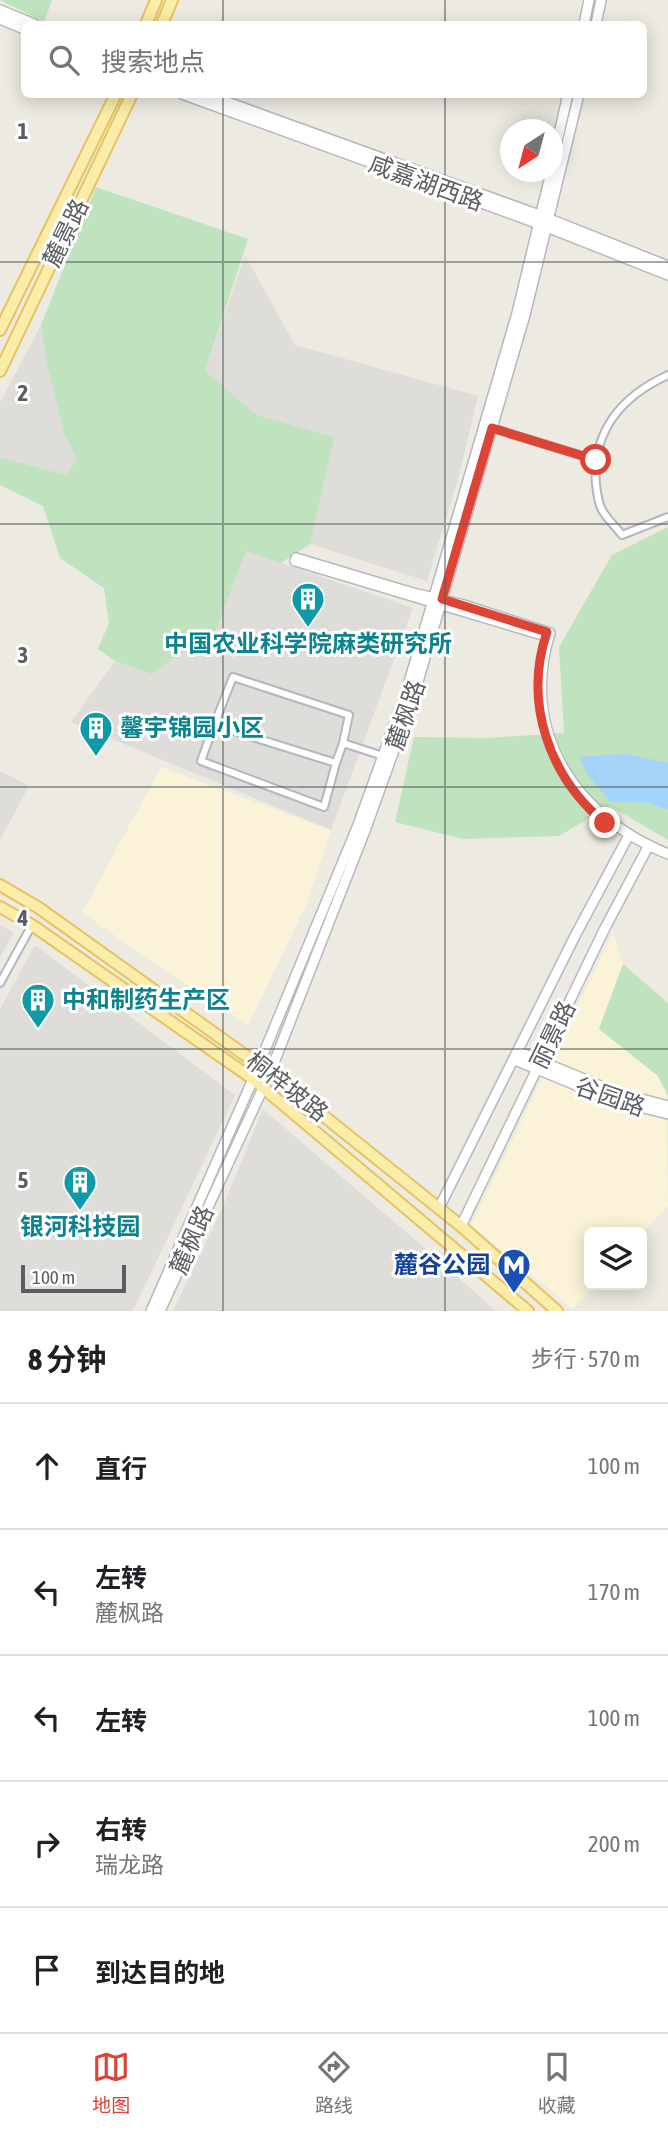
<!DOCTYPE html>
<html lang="zh">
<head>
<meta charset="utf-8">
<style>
  :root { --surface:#fff; --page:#f2f2f2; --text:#202124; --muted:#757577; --line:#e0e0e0; --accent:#dd4436 }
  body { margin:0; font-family:"Asap Condensed","Noto Sans SC",sans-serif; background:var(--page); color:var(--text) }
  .controls { position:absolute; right:21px; bottom:21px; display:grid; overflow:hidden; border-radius:10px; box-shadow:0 4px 18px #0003 }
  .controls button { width:63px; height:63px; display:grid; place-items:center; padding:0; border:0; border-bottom:2px solid var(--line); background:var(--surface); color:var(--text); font:35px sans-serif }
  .compass { position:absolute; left:500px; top:119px; width:63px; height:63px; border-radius:50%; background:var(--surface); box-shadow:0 4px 18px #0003; rotate:216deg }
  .scale { position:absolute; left:21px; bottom:18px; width:105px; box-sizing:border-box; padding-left:7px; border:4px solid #5a5d61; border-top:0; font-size:19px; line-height:24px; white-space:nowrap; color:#5a5d61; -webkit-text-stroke:5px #fff; paint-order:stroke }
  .stop { position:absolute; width:21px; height:21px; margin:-16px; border:5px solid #dd4436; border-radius:50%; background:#fff }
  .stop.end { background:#dd4436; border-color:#fff; box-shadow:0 2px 7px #0008 }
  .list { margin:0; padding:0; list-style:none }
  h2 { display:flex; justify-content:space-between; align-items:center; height:91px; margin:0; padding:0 28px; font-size:30px }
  h2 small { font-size:23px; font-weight:400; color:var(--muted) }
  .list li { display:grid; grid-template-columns:46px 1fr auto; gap:21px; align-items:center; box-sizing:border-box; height:126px; padding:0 28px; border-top:2px solid var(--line) }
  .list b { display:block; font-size:26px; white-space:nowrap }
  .list p { margin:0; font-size:23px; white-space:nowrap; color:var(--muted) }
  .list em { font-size:23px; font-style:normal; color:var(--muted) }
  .icon { flex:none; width:38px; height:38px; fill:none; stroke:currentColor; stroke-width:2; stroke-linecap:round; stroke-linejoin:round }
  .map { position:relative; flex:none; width:668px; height:1311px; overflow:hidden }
  .search { position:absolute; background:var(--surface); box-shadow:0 4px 18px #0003; left:21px; right:21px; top:21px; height:77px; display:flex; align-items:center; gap:18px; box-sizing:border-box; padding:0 24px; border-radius:10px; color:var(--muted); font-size:26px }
  .sheet { height:721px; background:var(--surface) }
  nav { display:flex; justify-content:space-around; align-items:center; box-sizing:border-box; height:98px; border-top:2px solid var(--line); background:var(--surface); font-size:19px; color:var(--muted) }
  nav a { display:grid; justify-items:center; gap:4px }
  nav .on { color:var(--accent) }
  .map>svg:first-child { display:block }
  .commercial { fill:#fbf3d7 }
  .industrial { fill:#dfddd9 }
  .green { fill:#bfe2bf }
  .water { fill:#a4d4f9 }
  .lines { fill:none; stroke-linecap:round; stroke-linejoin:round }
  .street-casing { stroke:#b4b7bb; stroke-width:10 }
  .secondary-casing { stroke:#b5b8bd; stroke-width:12 }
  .primary-casing { stroke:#e7c25f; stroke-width:14 }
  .street { stroke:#fff; stroke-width:6 }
  .secondary { stroke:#fff; stroke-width:9 }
  .primary { stroke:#f9eda9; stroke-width:10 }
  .route { stroke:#dd4436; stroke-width:9 }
  .grid { fill:none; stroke:#5a5d61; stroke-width:2; stroke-opacity:0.55 }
  .labels { text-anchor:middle; stroke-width:6; stroke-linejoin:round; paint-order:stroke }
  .street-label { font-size:24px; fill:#5a5d61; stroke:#fff }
  .culture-label { font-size:24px; font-weight:bold; fill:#0d838f; stroke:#fff }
  .transit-label { font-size:24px; font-weight:bold; fill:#164399; stroke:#fff; text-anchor:end }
  .grid-label { font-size:23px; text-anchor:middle; font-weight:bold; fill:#5a5d61; stroke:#fff; stroke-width:6; stroke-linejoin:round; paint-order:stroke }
</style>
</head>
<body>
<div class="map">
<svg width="668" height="1311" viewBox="0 0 668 1311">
  <rect width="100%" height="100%" fill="#eceae1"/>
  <path class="commercial" d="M 161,767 L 331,830 L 307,903 L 248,1026 L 82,913 Z
    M 613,933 L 623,964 L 599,1029 L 658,1076 L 666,1094 L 668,1205 L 642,1233 L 589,1232 L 589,1285 L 595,1285 L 573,1309 L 471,1225 Z"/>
  <path class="industrial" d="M 245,255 L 295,345 L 478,396 L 458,479 L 427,581 L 310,544 L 333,437 L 257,415 L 205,371 Z
    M 41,325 L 47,365 L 64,433 L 78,459 L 66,475 L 0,457 L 0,403 Z
    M 246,551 L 413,608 L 331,830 L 71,722 L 115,661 L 151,674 L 216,630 Z
    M 0,771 L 29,786 L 0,840 Z
    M 0,925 L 14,933 L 0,957 Z
    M 35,945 L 235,1095 L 133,1311 L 0,1311 L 0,1009 Z
    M 263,1109 L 435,1257 L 496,1311 L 173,1311 L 221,1211 Z"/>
  <path class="green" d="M 0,0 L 52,0 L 44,22 Z
    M 96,187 L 248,239 L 205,371 L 257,415 L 334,437 L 310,544 L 281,563 L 246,551 L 216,630 L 151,674 L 115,661 L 98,649 L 109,623 L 104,588 L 60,558 L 43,506 L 0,485 L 0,457 L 66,475 L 77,459 L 64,433 L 47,365 L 41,325 Z
    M 668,527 L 668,840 L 610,806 L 559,836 L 463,839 L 395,822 L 414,737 L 488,738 L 564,733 L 559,647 L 612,555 Z
    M 623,964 L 668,1003 L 668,1095 L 658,1076 L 599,1029 Z"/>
  <path class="water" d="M 627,754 L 668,763 L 668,810 L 649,803 L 611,802 L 588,775 L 579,757 Z"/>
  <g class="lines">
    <defs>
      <path id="street" d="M 668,375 C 622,396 592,431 596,484 C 597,492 598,503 602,510 C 607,519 616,527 622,535 L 668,517
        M 492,428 L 596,460
        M 214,725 L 201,761 L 324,807 L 336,763
        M 343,743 L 336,763 L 214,725 L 233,677 L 349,715 L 343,743 L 383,756
        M 0,983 L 32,925"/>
      <path id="secondary" d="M 0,10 L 34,24
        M 0,19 L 24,29
        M 584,24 L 589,0
        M 596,24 L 601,0
        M 182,94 L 539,224 L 668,275
        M 205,94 L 542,216 L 668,266
        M 552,164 L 568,94
        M 549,637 L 295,561 L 296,558 L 413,593 L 464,605 L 550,633 C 519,733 576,817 668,854
        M 519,1052 L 615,1092 L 668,1106
        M 515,1060 L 612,1100 L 668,1114
        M 439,1208 L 576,934 L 629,835
        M 461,1226 L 605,928 L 649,845
        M 151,1311 L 253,1079 L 358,825 L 407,689 L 517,313 L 551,172
        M 160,1311 L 270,1073 L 366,828 L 415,692 L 525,315 L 579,94"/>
      <path id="primary" d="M 146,24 L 156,0
        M 162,24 L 172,0
        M 0,330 L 116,94
        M 0,371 L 132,94
        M 0,885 L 39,908 L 270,1073 L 461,1226 L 557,1311
        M 0,907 L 32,925 L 253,1079 L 528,1311"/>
    </defs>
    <use href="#street" class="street-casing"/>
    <use href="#secondary" class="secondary-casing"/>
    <use href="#primary" class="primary-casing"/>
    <use href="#street" class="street"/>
    <use href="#secondary" class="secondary"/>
    <use href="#primary" class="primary"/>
  </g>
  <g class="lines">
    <path class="route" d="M 596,460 L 492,428 L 442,599 L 547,632 C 523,702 549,777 605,823"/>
  </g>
  <path class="grid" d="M 223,0 L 223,24M 445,0 L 445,24M 223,94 L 223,1311M 445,94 L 445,1311M 0,262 L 668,262M 0,524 L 668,524M 0,787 L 668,787M 0,1049 L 668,1049"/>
  <defs>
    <symbol id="building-pin" viewBox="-11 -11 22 30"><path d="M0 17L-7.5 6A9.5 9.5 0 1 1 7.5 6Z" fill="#0f9aa8" stroke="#fff"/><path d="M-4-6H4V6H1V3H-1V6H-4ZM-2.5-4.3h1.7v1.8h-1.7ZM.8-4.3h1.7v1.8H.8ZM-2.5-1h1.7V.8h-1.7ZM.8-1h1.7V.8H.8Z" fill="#fff"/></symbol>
    <symbol id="metro-pin" viewBox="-11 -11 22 30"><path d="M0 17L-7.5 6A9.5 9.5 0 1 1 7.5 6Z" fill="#1a4fb4" stroke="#fff"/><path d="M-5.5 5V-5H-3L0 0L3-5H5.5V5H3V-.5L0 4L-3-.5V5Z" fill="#fff"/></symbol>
  </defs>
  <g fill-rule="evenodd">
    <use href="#building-pin" x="289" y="580" width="38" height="52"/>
    <use href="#building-pin" x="77" y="709" width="38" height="52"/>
    <use href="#building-pin" x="19" y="981" width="38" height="52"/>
    <use href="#building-pin" x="61" y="1163" width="38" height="52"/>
    <use href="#metro-pin" x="495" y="1246" width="38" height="52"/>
  </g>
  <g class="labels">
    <g class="street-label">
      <text transform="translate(426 183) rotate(20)" y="8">咸嘉湖西路</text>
      <text transform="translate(66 233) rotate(-64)" y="8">麓景路</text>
      <text transform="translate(406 715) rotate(-71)" y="8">麓枫路</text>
      <text transform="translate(553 1035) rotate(-64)" y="8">丽景路</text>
      <text transform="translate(287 1087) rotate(38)" y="8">桐梓坡路</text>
      <text transform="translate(610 1097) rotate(19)" y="8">谷园路</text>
      <text transform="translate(192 1240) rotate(-66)" y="8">麓枫路</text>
    </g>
    <g class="culture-label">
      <text x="308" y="652">中国农业科学院麻类研究所</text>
      <text x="120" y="736" text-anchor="start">馨宇锦园小区</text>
      <text x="62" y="1008" text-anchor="start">中和制药生产区</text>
      <text x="80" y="1235">银河科技园</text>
    </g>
    <g class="transit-label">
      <text x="490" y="1273">麓谷公园</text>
    </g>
  </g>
  <g class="grid-label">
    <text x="23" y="139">1</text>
    <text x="23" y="401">2</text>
    <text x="23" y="663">3</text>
    <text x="23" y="926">4</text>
    <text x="23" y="1188">5</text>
  </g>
</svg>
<div class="controls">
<button><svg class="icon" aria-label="layers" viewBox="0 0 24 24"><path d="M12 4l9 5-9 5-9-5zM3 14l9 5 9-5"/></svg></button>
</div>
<svg class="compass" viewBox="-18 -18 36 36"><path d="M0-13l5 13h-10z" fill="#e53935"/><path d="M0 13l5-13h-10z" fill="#757577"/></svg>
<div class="scale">100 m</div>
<div class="stop" style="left:596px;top:460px"></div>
<div class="stop end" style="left:605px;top:823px"></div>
<div class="search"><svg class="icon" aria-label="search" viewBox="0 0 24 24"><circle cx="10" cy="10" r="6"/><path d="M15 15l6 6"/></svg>搜索地点</div>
</div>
<section class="sheet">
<h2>8 分钟<small>步行 · 570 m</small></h2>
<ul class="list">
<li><svg class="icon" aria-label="ahead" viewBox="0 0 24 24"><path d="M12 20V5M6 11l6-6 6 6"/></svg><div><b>直行</b></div><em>100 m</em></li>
<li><svg class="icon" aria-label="left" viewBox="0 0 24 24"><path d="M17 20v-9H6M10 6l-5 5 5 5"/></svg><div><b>左转</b><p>麓枫路</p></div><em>170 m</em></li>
<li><svg class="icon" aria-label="left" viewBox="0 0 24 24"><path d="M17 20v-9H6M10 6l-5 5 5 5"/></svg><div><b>左转</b></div><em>100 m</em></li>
<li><svg class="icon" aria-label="right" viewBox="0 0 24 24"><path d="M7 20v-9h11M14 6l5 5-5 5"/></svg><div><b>右转</b><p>瑞龙路</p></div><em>200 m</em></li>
<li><svg class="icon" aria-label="arrive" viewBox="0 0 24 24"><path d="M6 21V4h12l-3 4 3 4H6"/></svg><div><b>到达目的地</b></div></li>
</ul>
</section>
<nav>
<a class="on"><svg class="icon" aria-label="map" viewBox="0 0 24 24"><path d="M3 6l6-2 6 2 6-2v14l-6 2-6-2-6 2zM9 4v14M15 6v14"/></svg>地图</a>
<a><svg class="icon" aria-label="directions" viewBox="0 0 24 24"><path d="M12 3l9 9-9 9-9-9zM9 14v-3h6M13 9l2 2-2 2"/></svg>路线</a>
<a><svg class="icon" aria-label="saved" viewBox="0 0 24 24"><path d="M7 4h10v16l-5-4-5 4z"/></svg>收藏</a>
</nav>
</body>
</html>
